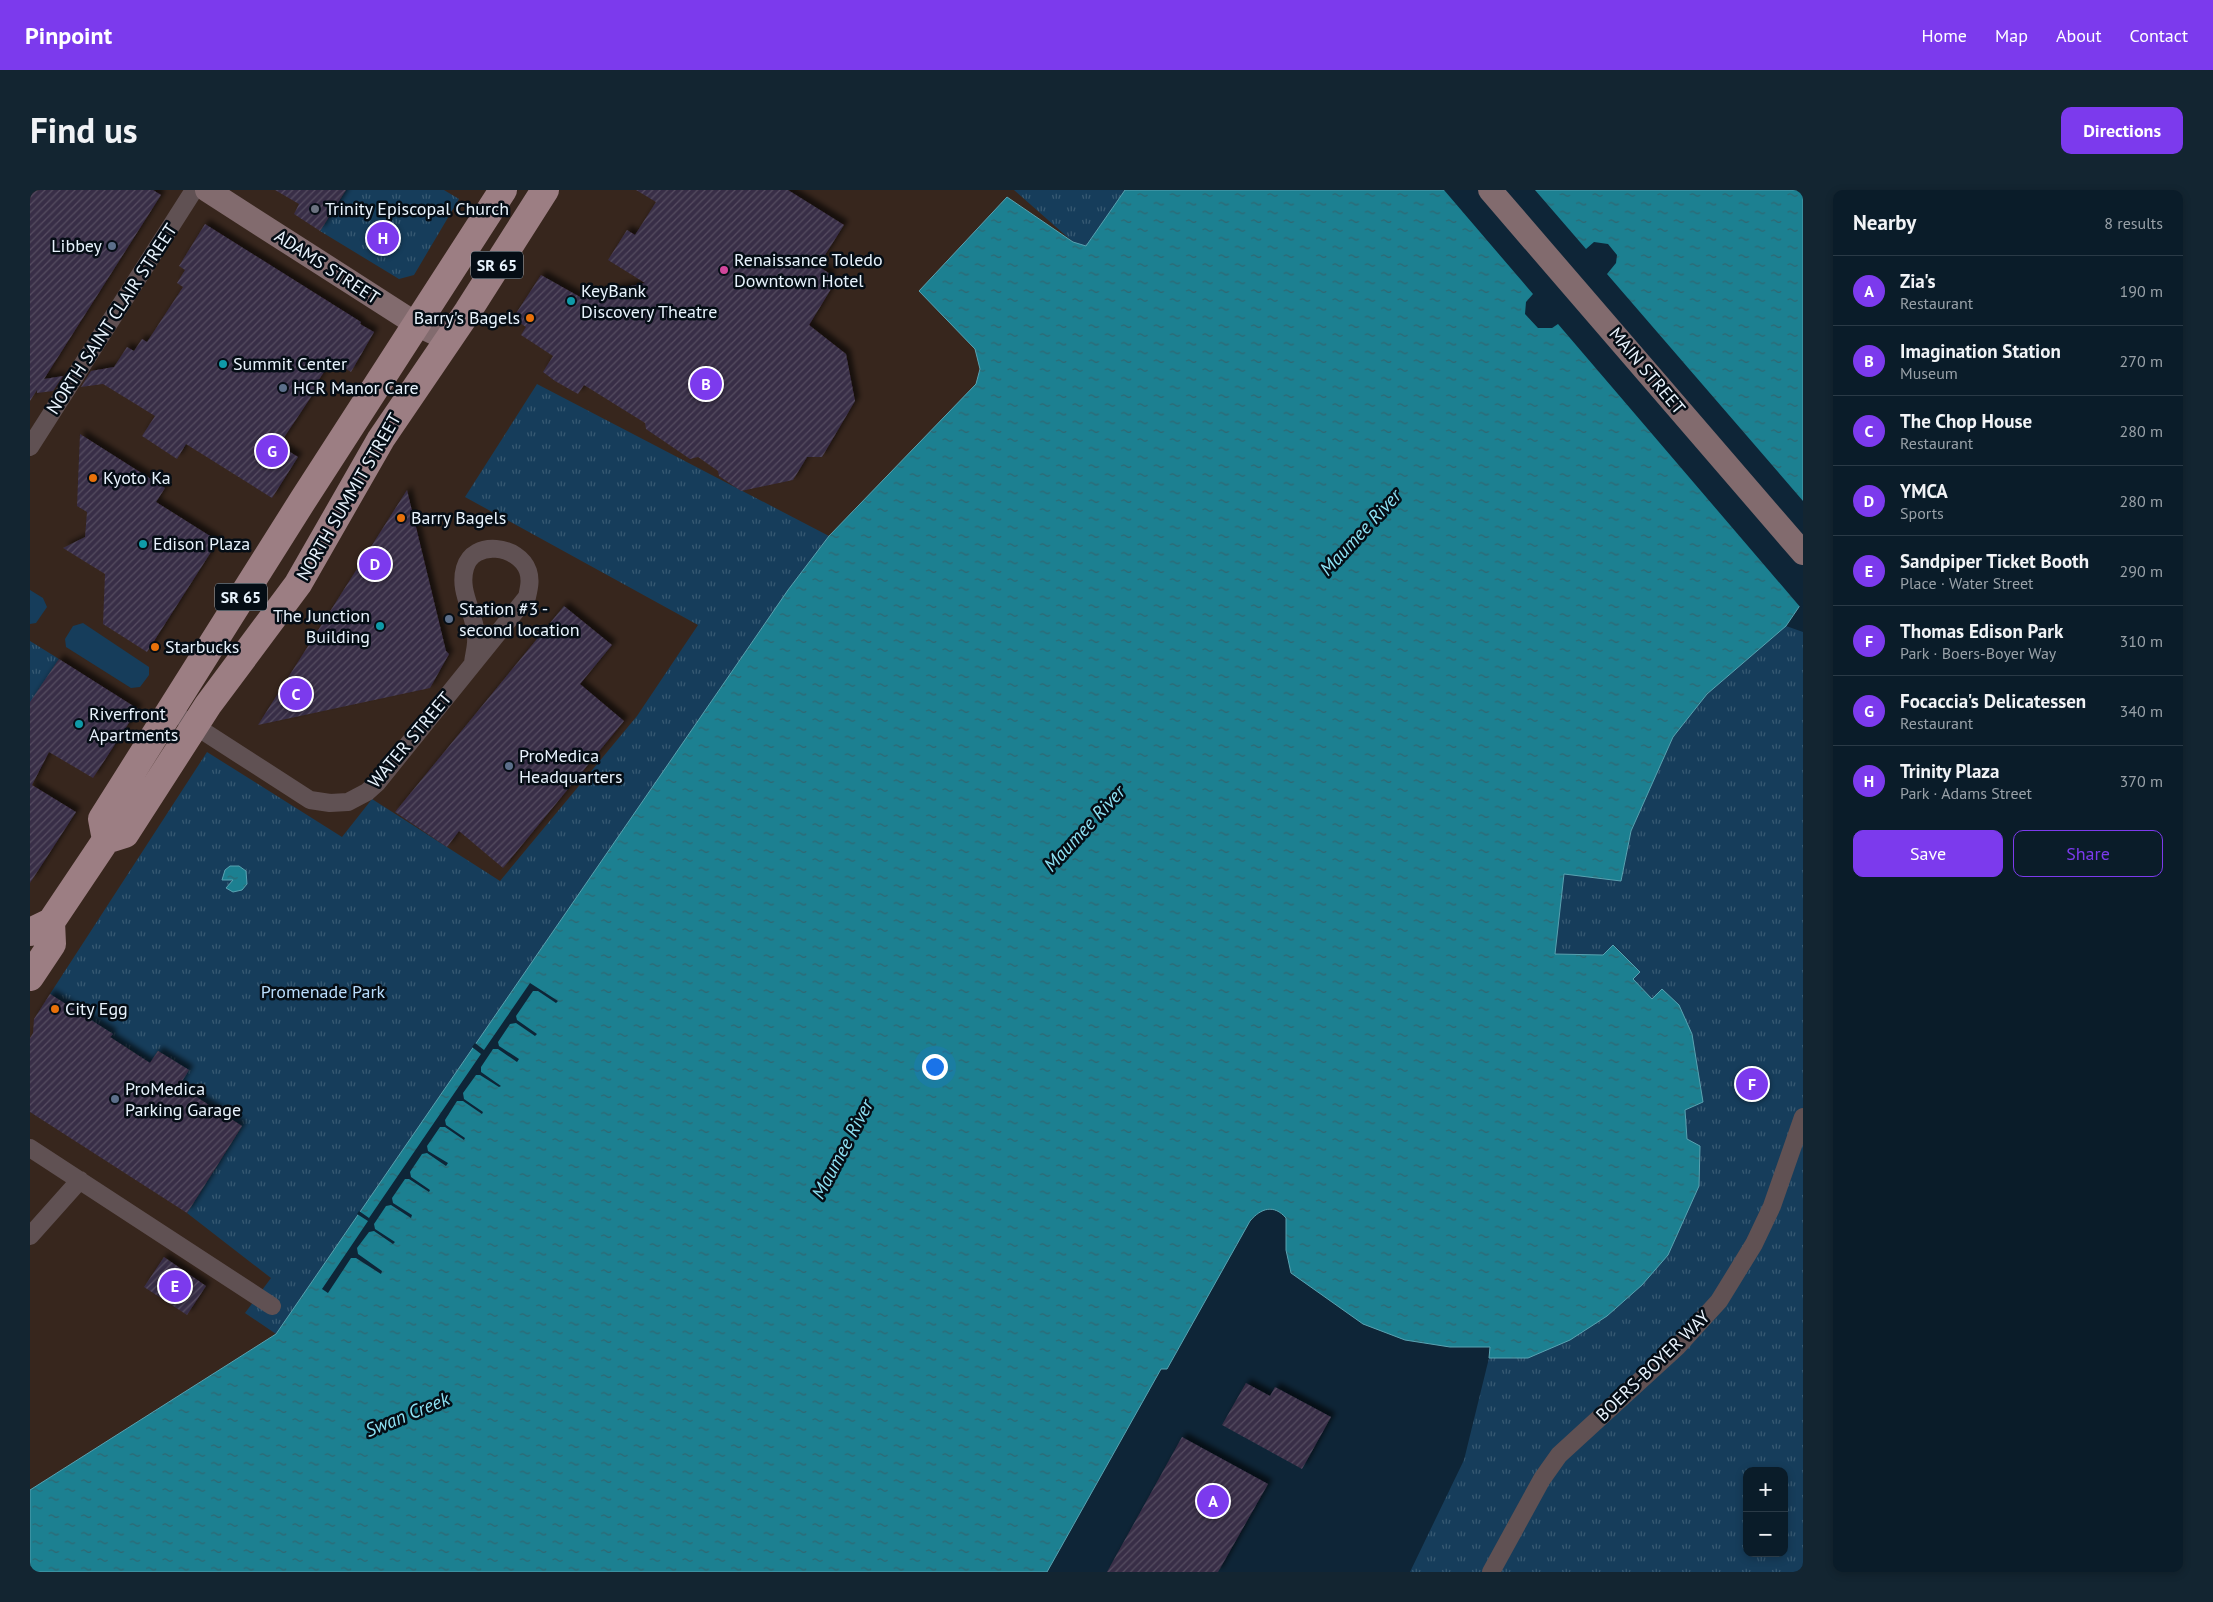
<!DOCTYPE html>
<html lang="en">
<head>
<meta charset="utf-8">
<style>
  :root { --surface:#0a1c29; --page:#132531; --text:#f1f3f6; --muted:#99a1a8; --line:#2a3a46; --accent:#7c3aed }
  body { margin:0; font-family:"PT Sans",sans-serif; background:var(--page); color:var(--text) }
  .controls { position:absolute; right:15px; bottom:15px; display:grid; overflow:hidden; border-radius:10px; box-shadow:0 2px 8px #0003 }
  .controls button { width:45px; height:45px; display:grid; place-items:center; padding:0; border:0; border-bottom:1px solid var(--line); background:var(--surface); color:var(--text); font:25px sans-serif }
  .you { position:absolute; left:904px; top:876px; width:18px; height:18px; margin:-12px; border:4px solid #fff; border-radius:50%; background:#1a73e8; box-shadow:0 0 0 8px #1a73e833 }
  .badge { display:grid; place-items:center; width:32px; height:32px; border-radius:50%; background:var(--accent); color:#fff; font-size:16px; font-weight:700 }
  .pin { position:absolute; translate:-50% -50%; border:2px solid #fff; box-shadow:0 1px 5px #0006 }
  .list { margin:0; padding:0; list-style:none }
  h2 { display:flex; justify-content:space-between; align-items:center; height:65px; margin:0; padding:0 20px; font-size:21px }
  h2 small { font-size:16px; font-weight:400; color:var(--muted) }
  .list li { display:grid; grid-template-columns:32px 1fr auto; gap:15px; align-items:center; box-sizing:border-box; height:70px; padding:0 20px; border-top:1px solid var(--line) }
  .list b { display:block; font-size:19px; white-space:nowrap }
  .list p { margin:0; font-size:16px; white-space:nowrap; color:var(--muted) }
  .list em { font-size:16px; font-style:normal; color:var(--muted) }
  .actions { display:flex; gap:10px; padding:15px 20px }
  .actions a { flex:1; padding:11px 0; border:1px solid var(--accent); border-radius:10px; text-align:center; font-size:18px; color:var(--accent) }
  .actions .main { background:var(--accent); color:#fff }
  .map { position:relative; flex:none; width:1773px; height:1382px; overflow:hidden; border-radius:10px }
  header { display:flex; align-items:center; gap:30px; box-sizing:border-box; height:70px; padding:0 25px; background:var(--accent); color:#fff }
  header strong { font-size:24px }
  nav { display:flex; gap:28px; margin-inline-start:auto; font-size:18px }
  .intro { display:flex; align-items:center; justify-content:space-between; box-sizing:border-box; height:120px; padding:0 30px }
  h1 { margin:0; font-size:35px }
  .button { padding:12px 22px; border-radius:10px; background:var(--accent); color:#fff; font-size:18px; font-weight:700 }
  main { display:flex; gap:30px; padding:0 30px }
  aside { flex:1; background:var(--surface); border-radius:10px; box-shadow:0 2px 8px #0003 }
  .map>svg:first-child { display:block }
  .commercial { fill:#37261d }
  .green { fill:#163d5b }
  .park { fill:url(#park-tufts); fill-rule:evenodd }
  .water { fill:url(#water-ripples); stroke:#59a2b1 }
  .pier { fill:#0e2537 }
  .building { fill:url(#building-hatch); filter:url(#shadow) }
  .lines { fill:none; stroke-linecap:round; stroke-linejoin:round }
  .street { stroke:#605153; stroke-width:18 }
  .secondary { stroke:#826b6e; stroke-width:24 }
  .primary { stroke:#9c7e83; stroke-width:28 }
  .worship-dot { fill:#6b7280; stroke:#050d15; stroke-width:2 }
  .service-dot { fill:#5c6f8a; stroke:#050d15; stroke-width:2 }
  .hotel-dot { fill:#d1479c; stroke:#050d15; stroke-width:2 }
  .culture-dot { fill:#0f9aa8; stroke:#050d15; stroke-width:2 }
  .food-dot { fill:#e8710a; stroke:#050d15; stroke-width:2 }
  .labels { text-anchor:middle; stroke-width:5; stroke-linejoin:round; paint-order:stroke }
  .shield { fill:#050d15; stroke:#a4aeb7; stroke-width:1 }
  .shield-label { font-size:16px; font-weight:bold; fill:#e8f3fd }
  .poi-label { font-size:18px; fill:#e8f3fd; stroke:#050d15; text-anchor:start }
  .street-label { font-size:18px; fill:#e8f3fd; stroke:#050d15 }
  .park-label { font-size:18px; fill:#baddfc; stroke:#050d15 }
  .water-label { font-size:19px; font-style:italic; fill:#8fe3f5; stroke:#050d15 }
</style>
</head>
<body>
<header>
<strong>Pinpoint</strong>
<nav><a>Home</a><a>Map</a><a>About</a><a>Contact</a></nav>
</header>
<div class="intro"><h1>Find us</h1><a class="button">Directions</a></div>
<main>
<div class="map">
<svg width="1773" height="1382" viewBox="0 0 1773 1382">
  <defs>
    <pattern id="park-tufts" width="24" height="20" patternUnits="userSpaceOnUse" patternTransform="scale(1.25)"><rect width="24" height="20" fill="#163d5b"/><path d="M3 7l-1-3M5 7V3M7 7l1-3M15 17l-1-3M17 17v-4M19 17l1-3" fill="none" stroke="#385a73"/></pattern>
    <pattern id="water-ripples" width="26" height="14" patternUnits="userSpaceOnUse" patternTransform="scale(1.25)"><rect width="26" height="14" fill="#1c8091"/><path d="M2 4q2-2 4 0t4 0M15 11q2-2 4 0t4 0" fill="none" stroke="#2f6772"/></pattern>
    <pattern id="building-hatch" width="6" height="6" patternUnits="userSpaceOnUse" patternTransform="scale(1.25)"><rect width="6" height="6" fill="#392e46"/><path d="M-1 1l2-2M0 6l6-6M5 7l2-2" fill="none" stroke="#564d62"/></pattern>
    <filter id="shadow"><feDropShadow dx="4.5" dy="-4.5" stdDeviation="2.5" flood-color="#0009"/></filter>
  </defs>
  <rect width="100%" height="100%" fill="#0e2537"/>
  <path class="commercial" d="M 0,0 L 1095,0 L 1043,52 L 889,101 L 945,159 L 950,179 L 946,194 L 799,346 L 758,400 L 246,1144 L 0,1300 Z"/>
  <path class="green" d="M 0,400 L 13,408 L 17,417 L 6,433 L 0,434 Z
    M 53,433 L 119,477 L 119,485 L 110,497 L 101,498 L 36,457 L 35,449 L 43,436 Z"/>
  <path class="park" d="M 316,0 L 414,0 L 429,9 L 384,85 L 369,89 L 290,41 Z
    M 984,0 L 1095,0 L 1056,56 L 1043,52 Z
    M 507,194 L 799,346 L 758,400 L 246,1144 L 215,1123 L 241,1088 L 157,1023 L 212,936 L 149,896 L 158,880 L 128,861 L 120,873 L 80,847 L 82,844 L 20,804 L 177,562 L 312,647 L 342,609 L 470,691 L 607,526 L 668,435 L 435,307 Z
    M 1756,436 L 1773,442 L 1773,1382 L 1380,1382 L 1434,1270 L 1459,1168 L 1498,1168 L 1657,950 L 1655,920 L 1673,912 L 1622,809 L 1603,789 L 1610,782 L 1584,755 L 1573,765 L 1525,764 L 1534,683 L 1591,691 L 1601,641 L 1643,547 L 1677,504 ZM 1717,1281 L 1754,1281 L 1754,1363 L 1717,1363 Z
    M 0,451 L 29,469 L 0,514 Z"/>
  <path class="water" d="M 1095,0 L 1773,0 L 1773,411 L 1756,436 L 1677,504 L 1643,547 L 1601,641 L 1591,691 L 1534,684 L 1525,764 L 1573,765 L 1583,755 L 1610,782 L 1603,789 L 1622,809 L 1632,799 L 1649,815 L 1662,844 L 1673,912 L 1655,920 L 1657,949 L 1670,956 L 1669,996 L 1638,1065 L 1612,1095 L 1577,1126 L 1540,1150 L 1498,1168 L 1459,1168 L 1460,1157 L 1420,1157 L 1375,1150 L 1333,1134 L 1261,1083 L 1256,1060 L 1256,1028 C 1244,1014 1231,1018 1220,1031 L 1137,1179 L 1131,1179 L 1017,1382 L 0,1382 L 0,1300 L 246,1144 L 758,400 L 799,346 L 946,194 L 950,179 L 945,159 L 889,101 L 977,7 L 1043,52 L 1056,56 Z
    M 200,676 L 209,676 L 216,681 L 217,694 L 212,700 L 203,702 L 196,698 L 203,690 L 192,690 L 195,680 Z"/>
  <path class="pier" d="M 1414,0 L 1505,0 L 1556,59 L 1564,52 L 1578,54 L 1587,65 L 1586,73 L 1577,84 L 1773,311 L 1773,415 L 1771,418 L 1528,134 L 1522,138 L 1508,138 L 1495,124 L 1496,112 L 1503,104 Z
    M 500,793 L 528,811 L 526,813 L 508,801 L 503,801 L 486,826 L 487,830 L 507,844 L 505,846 L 486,833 L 480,834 L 468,852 L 469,856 L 489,869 L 487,872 L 468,859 L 463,859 L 451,877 L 451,882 L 471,896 L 469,897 L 450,885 L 446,885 L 433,903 L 434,909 L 453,922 L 452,924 L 433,911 L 427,911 L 415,930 L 416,935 L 435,948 L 434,950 L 415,937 L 410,937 L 397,956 L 398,961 L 418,973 L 416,976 L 397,963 L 392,964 L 380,982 L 381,987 L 400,1000 L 399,1002 L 379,989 L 375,989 L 362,1008 L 363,1013 L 382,1025 L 381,1028 L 361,1015 L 356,1016 L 344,1034 L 345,1039 L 365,1052 L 363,1054 L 344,1041 L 339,1042 L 327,1058 L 328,1064 L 352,1081 L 351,1084 L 326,1068 L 321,1068 L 298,1103 L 292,1099 L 338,1031 L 327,1024 L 329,1021 L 339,1028 L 451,864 L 442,857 L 445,853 L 454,860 Z"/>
  <path class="building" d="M 0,0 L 123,0 L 131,5 L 14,189 L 33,186 L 23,201 L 7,203 L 7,200 L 0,211 Z
    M 245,0 L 316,0 L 290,41 L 264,24 L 269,14 Z
    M 606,0 L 758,0 L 814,35 L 788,76 L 800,84 L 801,99 L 779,135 L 816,164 L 825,211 L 792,267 L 777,267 L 763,290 L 711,301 L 689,286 L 688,281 L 668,267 L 660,269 L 616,239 L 615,233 L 554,195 L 548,204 L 525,191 L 513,182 L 523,166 L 491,145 L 496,137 L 483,128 L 511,85 L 550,107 L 615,93 L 578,70 L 597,40 L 605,45 L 626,12 Z
    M 175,34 L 331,132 L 330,134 L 344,142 L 321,182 L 302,170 L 284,197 L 287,198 L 249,255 L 268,267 L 242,308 L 156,254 L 147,269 L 112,246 L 125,226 L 73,194 L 51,197 L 61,181 L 84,177 L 97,157 L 104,161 L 112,149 L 117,152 L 153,97 L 147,93 L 155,80 L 149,76 Z
    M 50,244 L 135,298 L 126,312 L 188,351 L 117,462 L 73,434 L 75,384 L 33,358 L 55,347 L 57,322 L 47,316 Z
    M 377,300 L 416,461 L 419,464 L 400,498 L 228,535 Z
    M 534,416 L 582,455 L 550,494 L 594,531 L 473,678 L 429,641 L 417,657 L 365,622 Z
    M 29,469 L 108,519 L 63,588 L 19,562 L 2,595 L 46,622 L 0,693 L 0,512 Z
    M 20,804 L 83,844 L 80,847 L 120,873 L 128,861 L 159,880 L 149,896 L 212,936 L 157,1023 L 0,922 L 0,848 L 3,843 L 4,829 Z
    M 134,1067 L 176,1096 L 157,1125 L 114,1097 Z
    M 1216,1193 L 1240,1206 L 1245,1197 L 1301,1227 L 1272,1279 L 1192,1235 Z
    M 1152,1247 L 1238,1294 L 1188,1382 L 1077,1382 Z"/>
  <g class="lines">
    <path class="street" d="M 0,257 L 164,0
      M 156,530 L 280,610 L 300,613 L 318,612 L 337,602 L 347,593 L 497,407 C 499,398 501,390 498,381 C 489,355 443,349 435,378 C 428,402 445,422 446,446 C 447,455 444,464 443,473
      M 0,958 L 242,1116
      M 0,1046 L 50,990
      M 1461,1382 L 1512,1289 L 1529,1265 L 1648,1156 L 1689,1111 L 1724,1054 L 1742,1016 L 1773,927"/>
    <path class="secondary" d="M 177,0 L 386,134 L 419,150
      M 1460,0 L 1773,363"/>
    <path class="primary" d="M 76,650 L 72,629 L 273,310 L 473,0
      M 0,742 L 21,732 L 76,650 L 95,644 L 178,515 L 268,394 L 351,249 L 438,121 L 515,0
      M 0,787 L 22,754 L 21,732"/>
  </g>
  <circle class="worship-dot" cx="285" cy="19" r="5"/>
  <g class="service-dot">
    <circle cx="82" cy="56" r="5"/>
    <circle cx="253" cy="198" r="5"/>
    <circle cx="419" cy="429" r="5"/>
    <circle cx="479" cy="576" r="5"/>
    <circle cx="85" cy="909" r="5"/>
  </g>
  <circle class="hotel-dot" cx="694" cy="80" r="5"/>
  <g class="culture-dot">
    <circle cx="541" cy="111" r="5"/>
    <circle cx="193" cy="174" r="5"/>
    <circle cx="113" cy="354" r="5"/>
    <circle cx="350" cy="436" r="5"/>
    <circle cx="49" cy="534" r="5"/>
  </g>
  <g class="food-dot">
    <circle cx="500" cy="128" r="5"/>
    <circle cx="63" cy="288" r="5"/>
    <circle cx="371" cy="328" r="5"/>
    <circle cx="125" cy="457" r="5"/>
    <circle cx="25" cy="819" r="5"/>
  </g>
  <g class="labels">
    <g class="shield">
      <rect x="441" y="61.5" width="52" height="27" rx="4"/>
      <rect x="185" y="393.5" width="52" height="27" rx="4"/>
    </g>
    <g class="shield-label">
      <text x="467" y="81">SR 65</text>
      <text x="211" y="413">SR 65</text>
    </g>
    <g class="poi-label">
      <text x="295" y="25">Trinity Episcopal Church</text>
      <text x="72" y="62" text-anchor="end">Libbey</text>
      <text x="704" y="76">Renaissance Toledo<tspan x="704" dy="21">Downtown Hotel</tspan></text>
      <text x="551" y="107">KeyBank<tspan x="551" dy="21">Discovery Theatre</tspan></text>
      <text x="490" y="134" text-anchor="end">Barry's Bagels</text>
      <text x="203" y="180">Summit Center</text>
      <text x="263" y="204">HCR Manor Care</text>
      <text x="73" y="294">Kyoto Ka</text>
      <text x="381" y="334">Barry Bagels</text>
      <text x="123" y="360">Edison Plaza</text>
      <text x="429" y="425">Station #3 -<tspan x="429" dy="21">second location</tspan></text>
      <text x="340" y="432" text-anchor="end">The Junction<tspan x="340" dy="21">Building</tspan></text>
      <text x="135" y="463">Starbucks</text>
      <text x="59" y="530">Riverfront<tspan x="59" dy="21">Apartments</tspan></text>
      <text x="489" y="572">ProMedica<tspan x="489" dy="21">Headquarters</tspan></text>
      <text x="35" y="825">City Egg</text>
      <text x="95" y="905">ProMedica<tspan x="95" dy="21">Parking Garage</tspan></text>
    </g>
    <g class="street-label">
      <text transform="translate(297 77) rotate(33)" y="6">ADAMS STREET</text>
      <text transform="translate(82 129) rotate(-57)" y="6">NORTH SAINT CLAIR STREET</text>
      <text transform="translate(1617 181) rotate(50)" y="6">MAIN STREET</text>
      <text transform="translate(319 307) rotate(-60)" y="6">NORTH SUMMIT STREET</text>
      <text transform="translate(380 550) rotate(-50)" y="6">WATER STREET</text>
      <text transform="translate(1623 1176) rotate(-44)" y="6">BOERS-BOYER WAY</text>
    </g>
    <g class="park-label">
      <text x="293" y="808">Promenade Park</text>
    </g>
    <g class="water-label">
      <text transform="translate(1330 342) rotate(-47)" y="7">Maumee River</text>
      <text transform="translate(1054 638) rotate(-47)" y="7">Maumee River</text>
      <text transform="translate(812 959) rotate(-62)" y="7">Maumee River</text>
      <text transform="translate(377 1224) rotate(-22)" y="7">Swan Creek</text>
    </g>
  </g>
</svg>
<div class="controls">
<button>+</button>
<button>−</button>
</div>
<div class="you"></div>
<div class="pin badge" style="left:1183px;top:1311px">A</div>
<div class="pin badge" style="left:676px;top:194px">B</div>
<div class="pin badge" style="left:266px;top:504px">C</div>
<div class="pin badge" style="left:345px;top:374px">D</div>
<div class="pin badge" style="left:145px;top:1096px">E</div>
<div class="pin badge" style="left:1722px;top:894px">F</div>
<div class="pin badge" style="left:242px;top:261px">G</div>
<div class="pin badge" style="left:353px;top:48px">H</div>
</div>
<aside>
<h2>Nearby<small>8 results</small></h2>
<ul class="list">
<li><span class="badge">A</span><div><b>Zia's</b><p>Restaurant</p></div><em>190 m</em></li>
<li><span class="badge">B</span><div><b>Imagination Station</b><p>Museum</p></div><em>270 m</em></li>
<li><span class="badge">C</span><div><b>The Chop House</b><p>Restaurant</p></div><em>280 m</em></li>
<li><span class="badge">D</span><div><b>YMCA</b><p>Sports</p></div><em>280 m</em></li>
<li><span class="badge">E</span><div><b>Sandpiper Ticket Booth</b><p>Place · Water Street</p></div><em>290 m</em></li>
<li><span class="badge">F</span><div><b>Thomas Edison Park</b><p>Park · Boers-Boyer Way</p></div><em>310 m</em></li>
<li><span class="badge">G</span><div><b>Focaccia's Delicatessen</b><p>Restaurant</p></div><em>340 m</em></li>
<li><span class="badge">H</span><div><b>Trinity Plaza</b><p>Park · Adams Street</p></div><em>370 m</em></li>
</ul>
<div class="actions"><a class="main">Save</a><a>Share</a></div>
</aside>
</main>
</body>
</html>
